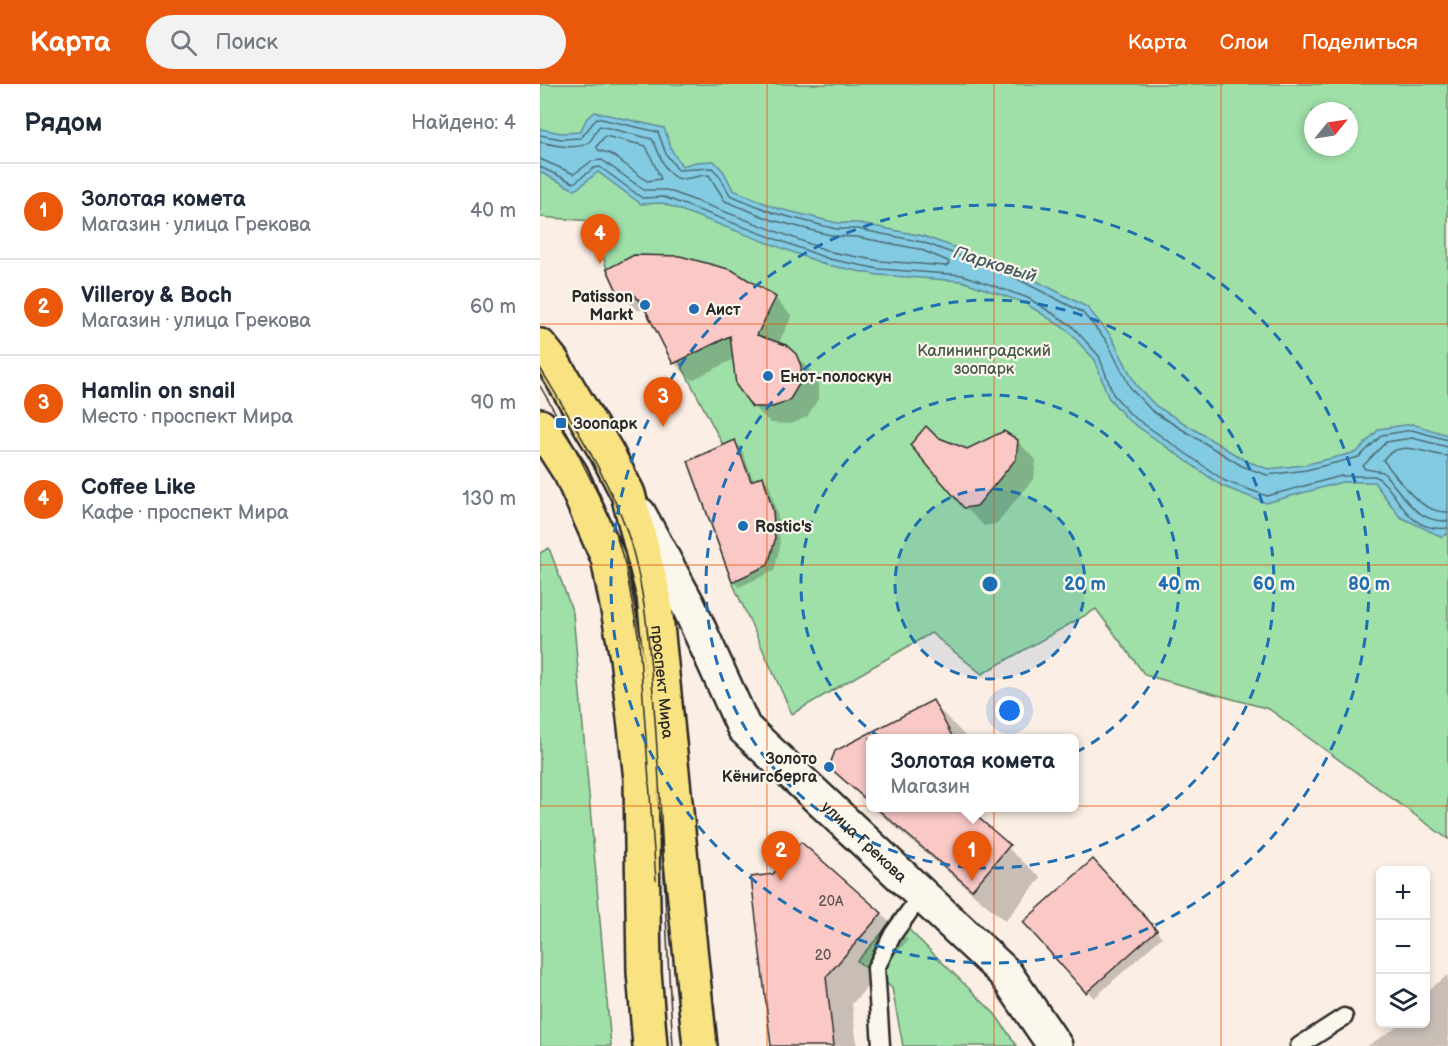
<!DOCTYPE html>
<html lang="ru">
<head>
<meta charset="utf-8">
<style>
  :root { --surface:#fff; --page:#f2f2f3; --text:#1f2937; --muted:#747a83; --line:#e0e1e3; --accent:#ea580c }
  body { margin:0; font-family:"Balsamiq Sans",sans-serif; background:var(--page); color:var(--text) }
  .controls { position:absolute; right:18px; bottom:18px; display:grid; overflow:hidden; border-radius:9px; box-shadow:0 3px 9px #0003 }
  .controls button { width:54px; height:54px; display:grid; place-items:center; padding:0; border:0; border-bottom:2px solid var(--line); background:var(--surface); color:var(--text); font:30px sans-serif }
  .compass { position:absolute; left:764px; top:18px; width:54px; height:54px; border-radius:50%; background:var(--surface); box-shadow:0 3px 9px #0003; rotate:60deg }
  .you { position:absolute; left:470px; top:627px; width:21px; height:21px; margin:-15px; border:4px solid #fff; border-radius:50%; background:#1a73e8; box-shadow:0 0 0 9px #1a73e833 }
  .badge { display:grid; place-items:center; width:39px; height:39px; border-radius:50%; background:var(--accent); color:#fff; font-size:20px; font-weight:700 }
  .pin { position:absolute; translate:-50% -50px; filter:drop-shadow(0 2px 3px #0008) }
  .pin::after { content:''; position:absolute; top:32px; width:21px; height:18px; background:inherit; clip-path:polygon(0 0,100% 0,50% 100%) }
  .popup { position:absolute; left:326px; top:650px; width:213px; height:78px; box-sizing:border-box; display:grid; place-content:center; border-radius:9px; background:var(--surface); filter:drop-shadow(0 2px 4px #0005); font-size:20px; white-space:nowrap; color:var(--muted) }
  .popup b { font-size:22px; color:var(--text) }
  .popup::after { content:''; position:absolute; left:50%; top:100%; margin-left:-12px; border:12px solid transparent; border-top-color:var(--surface) }
  .list { margin:0; padding:0; list-style:none }
  h2 { display:flex; justify-content:space-between; align-items:center; height:78px; margin:0; padding:0 24px; font-size:26px }
  h2 small { font-size:20px; font-weight:400; color:var(--muted) }
  .list li { display:grid; grid-template-columns:39px 1fr auto; gap:18px; align-items:center; box-sizing:border-box; height:96px; padding:0 24px; border-top:2px solid var(--line) }
  .list b { display:block; font-size:22px; white-space:nowrap }
  .list p { margin:0; font-size:20px; white-space:nowrap; color:var(--muted) }
  .list em { font-size:20px; font-style:normal; color:var(--muted) }
  .icon { flex:none; width:33px; height:33px; fill:none; stroke:currentColor; stroke-width:2; stroke-linecap:round; stroke-linejoin:round }
  .map { position:relative; flex:none; width:908px; height:962px; overflow:hidden }
  header { display:flex; align-items:center; gap:36px; box-sizing:border-box; height:84px; padding:0 30px; background:var(--accent); color:#fff }
  header strong { font-size:28px }
  nav { display:flex; gap:33px; margin-inline-start:auto; font-size:21px }
  .search { width:420px; height:54px; background:var(--page); display:flex; align-items:center; gap:15px; box-sizing:border-box; padding:0 21px; border-radius:33px; color:var(--muted); font-size:22px }
  main { display:flex }
  aside { flex:1; background:var(--surface) }
  .map>svg:first-child { display:block }
  .green { fill:#9fdfa8; stroke:#65856a; stroke-width:1.5; fill-rule:evenodd }
  .water { fill:#82cbe2; stroke:#5f8b99; stroke-width:1.5 }
  .shadow { fill:#0003 }
  .lines { fill:none; stroke-linecap:round; stroke-linejoin:round }
  .shore { stroke:#4e6b74; stroke-width:1.5 }
  .building { fill:#fac9c6; stroke:#2b2b2b; stroke-width:1.5 }
  .lane-casing { stroke:#2b2b2b; stroke-width:21 }
  .secondary-casing { stroke:#2b2b2b; stroke-width:38 }
  .primary-casing { stroke:#2b2b2b; stroke-width:38 }
  .lane { stroke:#fbf7ec; stroke-width:16 }
  .secondary { stroke:#fbf7ec; stroke-width:33 }
  .primary { stroke:#f8e281; stroke-width:33 }
  .tram { stroke:#2b2b2b; stroke-width:1.5 }
  .grid { fill:none; stroke:#e8590c; stroke-width:1.5; stroke-opacity:0.55 }
  .ring { fill:none; stroke:#1f6fb2; stroke-width:3; stroke-dasharray:10 8 }
  .poi-dot { fill:#1f6fb2; stroke:#fbf7ec; stroke-width:2 }
  .labels { text-anchor:middle; stroke-width:4.5; stroke-linejoin:round; paint-order:stroke }
  .number-label { font-size:14px; fill:#5f5252 }
  .poi-label { font-size:16px; font-weight:bold; fill:#2b2b2b; stroke:#fbf7ec; text-anchor:start }
  .park-label { font-size:16px; fill:#48584a; stroke:#fbf7ec }
  .street-label { font-size:16px; fill:#2b2b2b; stroke:#fbf7ec }
  .water-label { font-size:18px; font-style:italic; fill:#455b62; stroke:#fbf7ec }
  .centre { fill:#1f6fb2; stroke:#fbf7ec; stroke-width:3 }
  .ring-label { font-size:18px; text-anchor:middle; font-weight:bold; fill:#1f6fb2; stroke:#fbf7ec; stroke-width:4.5; stroke-linejoin:round; paint-order:stroke }
</style>
</head>
<body>
<header>
<strong>Карта</strong>
<div class="search"><svg class="icon" aria-label="search" viewBox="0 0 24 24"><circle cx="10" cy="10" r="6"/><path d="M15 15l6 6"/></svg>Поиск</div>
<nav><a>Карта</a><a>Слои</a><a>Поделиться</a></nav>
</header>
<main>
<aside>
<h2>Рядом<small>Найдено: 4</small></h2>
<ul class="list">
<li><span class="badge">1</span><div><b>Золотая комета</b><p>Магазин · улица Грекова</p></div><em>40 m</em></li>
<li><span class="badge">2</span><div><b>Villeroy &amp; Boch</b><p>Магазин · улица Грекова</p></div><em>60 m</em></li>
<li><span class="badge">3</span><div><b>Hamlin on snail</b><p>Место · проспект Мира</p></div><em>90 m</em></li>
<li><span class="badge">4</span><div><b>Coffee Like</b><p>Кафе · проспект Мира</p></div><em>130 m</em></li>
</ul>
</aside>
<div class="map">
<svg width="908" height="962" viewBox="0 0 908 962">
  <rect width="100%" height="100%" fill="#fbeee4"/>
  <filter id="ink" filterUnits="userSpaceOnUse"><feTurbulence type="fractalNoise" baseFrequency=".0167" numOctaves="2"/><feDisplacementMap in="SourceGraphic" scale="12" xChannelSelector="R" yChannelSelector="G"/><feConvolveMatrix kernelMatrix="1 2 1 2 8 2 1 2 1" color-interpolation-filters="sRGB"/></filter>
  <g filter="url(#ink)">
    <path class="green" d="M 0,0 L 908,0 L 908,755 L 729,625 L 605,591 L 556,525 L 442,590 L 391,549 L 252,630 L 192,498 L 148,377 L 183,361 L 139,277 L 133,279 L 103,221 L 93,209 L 78,209 L 67,185 L 52,137 L 0,133 ZM 773,27 L 809,27 L 809,63 L 773,63 Z
      M 9,464 L 33,529 L 71,962 L 0,962 L 0,469 Z
      M 356,833 L 455,930 L 477,962 L 363,962 L 352,904 L 317,877 Z"/>
    <path class="water" d="M 55,28 L 124,44 L 132,67 L 142,82 L 156,78 L 174,77 L 184,88 L 193,106 L 236,124 L 297,139 L 318,139 L 383,152 L 467,182 L 524,211 L 547,223 L 571,252 L 596,301 L 616,322 L 704,376 L 728,385 L 764,381 L 817,368 L 839,345 L 872,340 L 908,351 L 908,449 L 902,453 L 860,433 L 834,398 L 802,398 L 726,419 L 682,402 L 587,335 L 568,313 L 555,276 L 527,246 L 485,219 L 422,197 L 338,191 L 287,181 L 122,119 L 101,120 L 58,88 L 35,106 L 0,88 L 0,45 L 21,49 L 40,48 L 47,34 Z"/>
    <path class="shadow" d="M 79,208 L 235,214 L 252,232 L 238,260 L 255,271 L 273,289 L 278,301 L 278,315 L 267,333 L 251,340 L 231,339 L 213,322 L 194,275 L 152,296 L 134,279 L 107,226 L 97,226 Z
      M 477,357 L 496,376 L 494,394 L 456,440 L 444,442 L 425,423 L 427,366 Z
      M 195,358 L 201,364 L 214,398 L 223,394 L 229,400 L 238,434 L 240,463 L 234,487 L 199,503 L 193,497 Z
      M 392,618 L 427,654 L 330,654 L 330,720 L 291,682 L 296,669 Z
      M 333,724 L 424,724 L 501,794 L 465,837 Z
      M 559,783 L 622,853 L 554,914 L 485,838 Z
      M 213,794 L 341,830 L 368,856 L 312,920 L 317,962 L 233,962 Z
      M 908,891 L 908,962 L 827,962 L 862,940 L 886,940 L 886,908 Z"/>
    <g class="lines">
      <path class="shore" d="M 0,51 L 21,55 L 41,54 L 57,34 L 118,48 L 126,70 L 138,86 L 172,84 L 179,91 L 190,111 L 234,129 L 296,145 L 318,145 L 382,158 L 464,188 L 542,228 L 566,256 L 591,305 L 612,327 L 702,382 L 727,391 L 766,386 L 819,373 L 842,351 L 872,346 L 908,356
        M 65,52 L 106,62 L 121,95 L 107,97 L 71,70 L 58,66 L 57,62 Z
        M 0,58 C 13,61 37,67 49,58 C 54,54 55,46 60,42 L 112,55 C 120,66 124,97 144,95 C 153,94 160,91 169,91 L 185,117 L 232,136 L 294,152 L 317,153 L 379,165 L 408,177 L 409,180 L 406,182 L 340,177 L 291,168 L 127,106 L 104,106 L 62,76 L 52,77 L 34,90 L 0,75
        M 0,83 L 34,99 L 54,84 L 60,83 L 102,114 L 124,113 L 289,175 L 339,185 L 423,191 L 488,214 L 531,241 L 559,272 L 573,310 L 591,331 L 685,397 L 727,412 L 801,392 L 835,392 C 859,405 863,449 908,444
        M 908,363 L 872,354 L 846,358 L 823,382 L 825,385 L 843,388 C 862,409 875,439 908,437
        M 908,372 C 886,371 859,353 843,376 C 860,396 878,429 908,428"/>
    </g>
    <path class="building" d="M 94,171 L 140,172 L 192,186 L 236,213 L 217,251 L 246,261 L 256,270 L 261,282 L 261,297 L 249,317 L 233,323 L 212,323 L 196,301 L 190,252 L 133,280 L 103,221 L 93,209 L 78,209 L 67,185 Z
      M 386,342 L 397,353 L 427,365 L 464,347 L 478,356 L 476,375 L 437,422 L 424,424 L 370,361 Z
      M 195,356 L 211,397 L 223,392 L 233,427 L 235,456 L 228,481 L 192,498 L 148,377 Z
      M 393,616 L 413,654 L 330,654 L 330,719 L 289,683 L 295,667 Z
      M 335,723 L 426,723 L 470,761 L 432,806 Z
      M 261,758 L 342,829 L 286,893 L 294,962 L 231,962 L 211,793 L 233,790 Z
      M 553,775 L 617,846 L 546,909 L 483,838 Z"/>
    <g class="lines">
      <defs>
        <path id="lane" d="M 341,962 L 336,884 L 353,850 L 382,810
          M 759,962 L 804,933"/>
        <g id="secondary">
          <path id="s1" d="M 99,430 L 148,521 L 204,644 L 465,889 L 515,962"/>
        </g>
        <g id="primary">
          <path id="s2" d="M 0,262 L 12,277 L 67,369 L 88,410 L 114,512 L 160,962"/>
          <path d="M 0,342 L 31,390 L 68,474 L 87,573 L 101,695 L 104,888 L 110,962"/>
        </g>
      </defs>
      <use href="#lane" class="lane-casing"/>
      <use href="#secondary" class="secondary-casing"/>
      <use href="#primary" class="primary-casing"/>
      <use href="#lane" class="lane"/>
      <use href="#secondary" class="secondary"/>
      <use href="#primary" class="primary"/>
      <path class="tram" d="M 0,284 C 29,332 59,379 81,431 C 106,494 110,569 115,636 C 123,745 126,853 133,962
        M 0,302 L 31,356 L 72,438 L 85,480 L 99,556 L 116,796"/>
    </g>
  </g>
  <path class="grid" d="M 227,0 L 227,962M 454,0 L 454,962M 681,0 L 681,962M 0,240 L 908,240M 0,481 L 908,481M 0,722 L 908,722"/>
  <circle cx="450" cy="500" r="95" fill="#1f6fb2" fill-opacity=".12"/>
  <g class="ring">
    <circle cx="450" cy="500" r="95"/>
    <circle cx="450" cy="500" r="189"/>
    <circle cx="450" cy="500" r="284"/>
    <circle cx="450" cy="500" r="379"/>
  </g>
  <g class="poi-dot">
    <circle cx="105" cy="221" r="6"/>
    <circle cx="154" cy="225" r="6"/>
    <circle cx="228" cy="292" r="6"/>
    <rect x="15" y="333" width="12" height="12" rx="3"/>
    <circle cx="203" cy="442" r="6"/>
    <circle cx="289" cy="683" r="6"/>
  </g>
  <g class="labels">
    <g class="number-label">
      <text x="291" y="822">20А</text>
      <text x="283" y="876">20</text>
    </g>
    <g class="poi-label">
      <text x="93" y="218" text-anchor="end">Patisson<tspan x="93" dy="18">Markt</tspan></text>
      <text x="166" y="231">Аист</text>
      <text x="240" y="298">Енот-полоскун</text>
      <text x="33" y="345">Зоопарк</text>
      <text x="215" y="448">Rostic's</text>
      <text x="277" y="680" text-anchor="end">Золото<tspan x="277" dy="18">Кёнигсберга</tspan></text>
    </g>
    <g class="park-label">
      <text x="444" y="272">Калининградский<tspan x="444" dy="18">зоопарк</tspan></text>
    </g>
    <g class="street-label">
      <text dy="6" stroke="none"><textPath href="#s2" startOffset="364">проспект Мира</textPath></text>
      <text dy="6" stroke="none"><textPath href="#s1" startOffset="404">улица Грекова</textPath></text>
    </g>
    <g class="water-label">
      <text transform="translate(455 180) rotate(17)" y="6">Парковый</text>
    </g>
  </g>
  <circle cx="450" cy="500" r="9" class="centre"/>
  <g class="ring-label">
    <text x="545" y="506">20 m</text>
    <text x="639" y="506">40 m</text>
    <text x="734" y="506">60 m</text>
    <text x="829" y="506">80 m</text>
  </g>
</svg>
<div class="controls">
<button>+</button>
<button>−</button>
<button><svg class="icon" aria-label="layers" viewBox="0 0 24 24"><path d="M12 4l9 5-9 5-9-5zM3 14l9 5 9-5"/></svg></button>
</div>
<svg class="compass" viewBox="-18 -18 36 36"><path d="M0-13l5 13h-10z" fill="#e53935"/><path d="M0 13l5-13h-10z" fill="#747a83"/></svg>
<div class="you"></div>
<div class="pin badge" style="left:432px;top:797px">1</div>
<div class="popup"><b>Золотая комета</b>Магазин</div>
<div class="pin badge" style="left:241px;top:797px">2</div>
<div class="pin badge" style="left:123px;top:343px">3</div>
<div class="pin badge" style="left:60px;top:180px">4</div>
</div>
</main>
</body>
</html>
